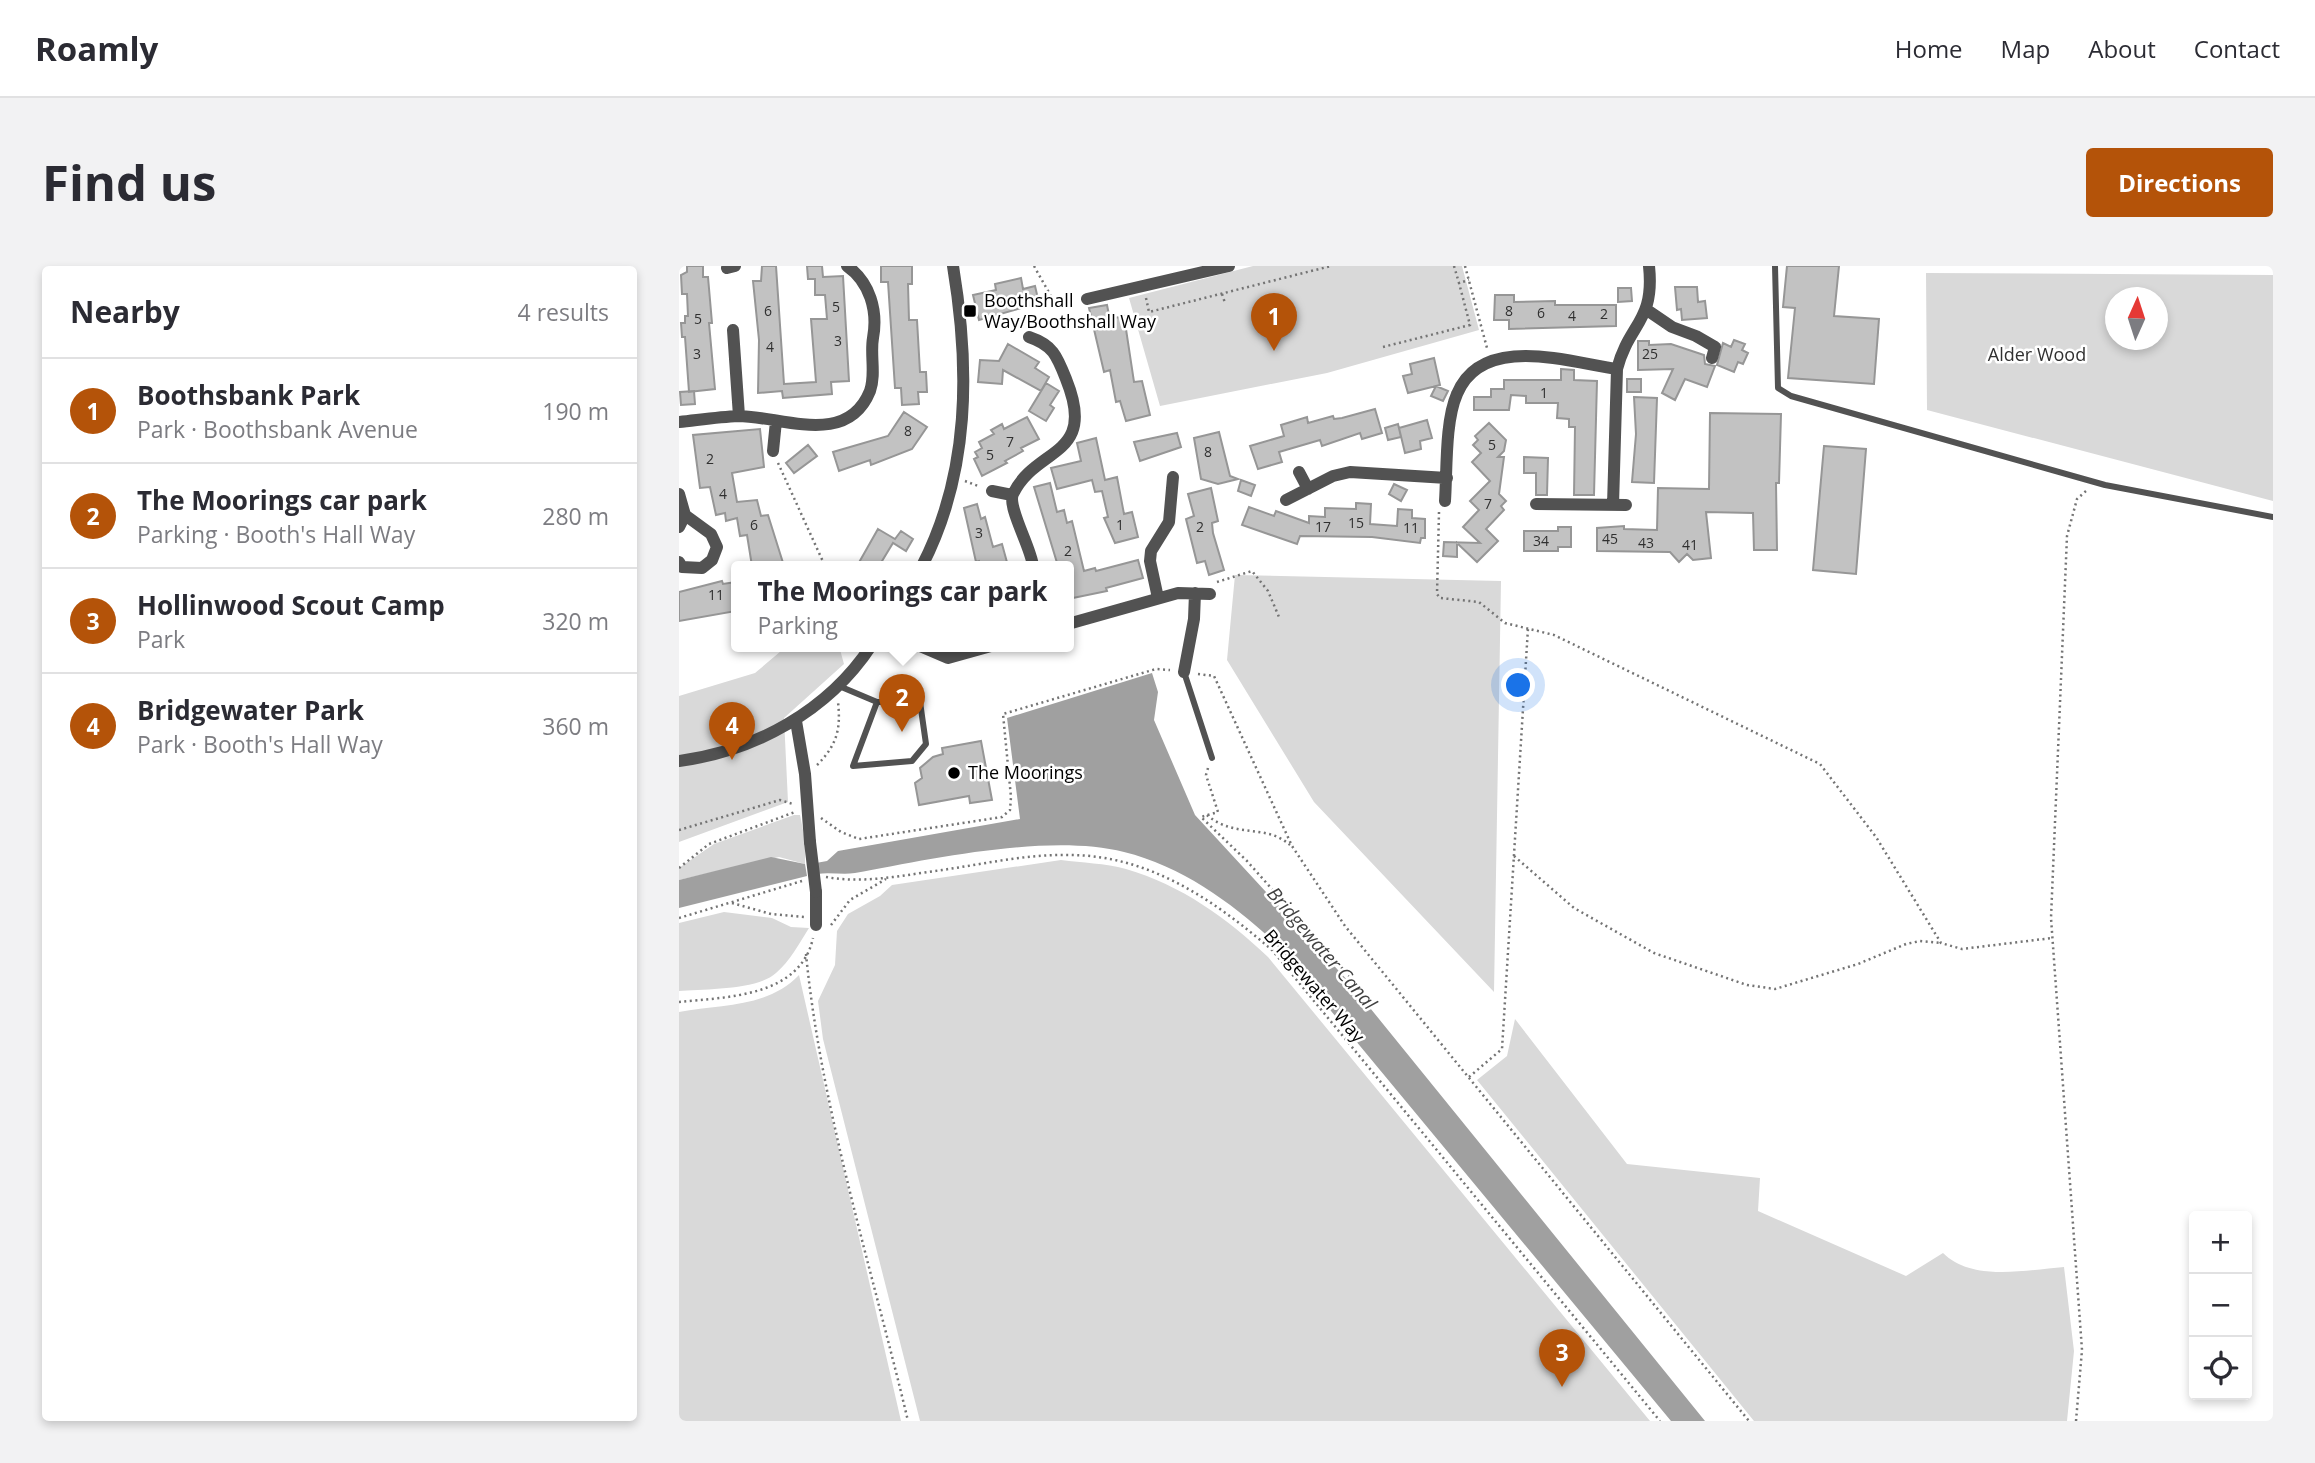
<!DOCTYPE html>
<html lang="en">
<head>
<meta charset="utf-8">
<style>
  :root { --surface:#fff; --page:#f2f2f3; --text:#2b2b33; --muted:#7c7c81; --line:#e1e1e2; --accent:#b45309 }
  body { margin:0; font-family:"Open Sans",sans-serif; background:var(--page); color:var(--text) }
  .controls { position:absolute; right:21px; bottom:21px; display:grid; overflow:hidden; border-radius:7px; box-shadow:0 4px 10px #0003 }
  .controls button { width:63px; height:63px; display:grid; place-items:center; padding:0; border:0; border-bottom:2px solid var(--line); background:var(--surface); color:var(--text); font:35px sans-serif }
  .compass { position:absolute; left:1426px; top:21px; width:63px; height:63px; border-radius:50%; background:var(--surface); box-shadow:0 4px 10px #0003; rotate:3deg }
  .you { position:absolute; left:840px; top:420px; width:24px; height:24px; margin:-18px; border:5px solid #fff; border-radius:50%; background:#1a73e8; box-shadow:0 0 0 10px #1a73e833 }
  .badge { display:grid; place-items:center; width:46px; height:46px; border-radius:50%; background:var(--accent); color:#fff; font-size:23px; font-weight:700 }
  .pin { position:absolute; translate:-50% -58px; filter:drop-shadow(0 2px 4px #0008) }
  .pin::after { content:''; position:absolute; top:37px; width:24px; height:21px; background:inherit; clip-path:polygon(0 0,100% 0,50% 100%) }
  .popup { position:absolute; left:52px; top:295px; width:343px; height:91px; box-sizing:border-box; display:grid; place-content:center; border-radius:7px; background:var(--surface); filter:drop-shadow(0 2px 5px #0005); font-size:23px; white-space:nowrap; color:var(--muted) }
  .popup b { font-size:26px; color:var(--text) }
  .popup::after { content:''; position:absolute; left:50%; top:100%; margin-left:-14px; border:14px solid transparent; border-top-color:var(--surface) }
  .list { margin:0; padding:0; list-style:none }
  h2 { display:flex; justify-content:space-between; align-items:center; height:91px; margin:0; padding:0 28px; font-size:30px }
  h2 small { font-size:23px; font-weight:400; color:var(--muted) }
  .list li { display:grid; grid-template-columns:46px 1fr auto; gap:21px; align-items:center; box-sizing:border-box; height:105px; padding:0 28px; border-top:2px solid var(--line) }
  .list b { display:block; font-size:26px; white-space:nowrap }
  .list p { margin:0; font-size:23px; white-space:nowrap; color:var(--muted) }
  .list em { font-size:23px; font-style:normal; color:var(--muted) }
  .icon { flex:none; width:38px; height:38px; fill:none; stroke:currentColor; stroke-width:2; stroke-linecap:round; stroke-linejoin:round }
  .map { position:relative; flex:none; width:1594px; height:1155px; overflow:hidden; border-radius:7px }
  header { display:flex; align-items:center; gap:42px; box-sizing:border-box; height:98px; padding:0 35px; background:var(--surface); border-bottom:2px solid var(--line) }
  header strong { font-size:33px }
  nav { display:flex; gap:38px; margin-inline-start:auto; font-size:24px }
  .intro { display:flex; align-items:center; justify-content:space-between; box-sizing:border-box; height:168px; padding:0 42px }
  h1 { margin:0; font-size:49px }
  .button { padding:18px 32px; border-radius:7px; background:var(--accent); color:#fff; font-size:24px; font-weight:700 }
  main { display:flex; gap:42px; padding:0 42px }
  aside { flex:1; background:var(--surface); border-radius:7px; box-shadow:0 4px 10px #0003 }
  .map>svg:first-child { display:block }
  .green { fill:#d9d9d9; fill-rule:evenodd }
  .water { fill:#a0a0a0 }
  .building { fill:#c2c2c2; stroke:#969696; stroke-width:2 }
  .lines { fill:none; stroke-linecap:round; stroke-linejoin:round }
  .path { stroke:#747474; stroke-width:2.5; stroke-dasharray:2 3.5; stroke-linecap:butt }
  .service { stroke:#525252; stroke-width:6 }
  .minor { stroke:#525252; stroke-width:12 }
  .minor-bridge { stroke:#525252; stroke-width:12 }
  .poi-dot { fill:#000; stroke:#fff; stroke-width:2.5 }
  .labels { text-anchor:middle; stroke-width:5; stroke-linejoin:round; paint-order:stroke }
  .number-label { font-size:14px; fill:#303030 }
  .poi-label { font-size:18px; fill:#000; stroke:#fff; text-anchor:start }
  .park-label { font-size:18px; fill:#303030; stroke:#fff }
  .street-label { font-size:18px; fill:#000; stroke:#fff }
  .water-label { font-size:19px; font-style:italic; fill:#414141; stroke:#fff }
</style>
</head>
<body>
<header>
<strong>Roamly</strong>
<nav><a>Home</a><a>Map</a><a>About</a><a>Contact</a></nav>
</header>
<div class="intro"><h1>Find us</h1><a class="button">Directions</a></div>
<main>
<aside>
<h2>Nearby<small>4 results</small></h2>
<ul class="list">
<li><span class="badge">1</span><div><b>Boothsbank Park</b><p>Park · Boothsbank Avenue</p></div><em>190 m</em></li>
<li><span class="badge">2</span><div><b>The Moorings car park</b><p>Parking · Booth's Hall Way</p></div><em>280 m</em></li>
<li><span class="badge">3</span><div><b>Hollinwood Scout Camp</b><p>Park</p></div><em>320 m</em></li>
<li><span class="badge">4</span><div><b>Bridgewater Park</b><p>Park · Booth's Hall Way</p></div><em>360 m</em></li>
</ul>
</aside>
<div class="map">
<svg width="1594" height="1155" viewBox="0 0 1594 1155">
  <rect width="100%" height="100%" fill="#fff"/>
  <path class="green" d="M 574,0 L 783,0 L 800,64 L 648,107 L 481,140 L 450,32 Z
    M 1247,7 L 1594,9 L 1594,235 L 1248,144 ZM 1436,32 L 1478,32 L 1478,74 L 1436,74 Z
    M 556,309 L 822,315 L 815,726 L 635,536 L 548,394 Z
    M 108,380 L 160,380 L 165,398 L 105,452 L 109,536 L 0,576 L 0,430 L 76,407 Z
    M 115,549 L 121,549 L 126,574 L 126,598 L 100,591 L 0,614 L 0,602 L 35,578 Z
    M 382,594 C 403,597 426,597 447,603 C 502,619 548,652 589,691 L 971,1155 L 241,1155 L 144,773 L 139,735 L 156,699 L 158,665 L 169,648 L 201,630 L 213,619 Z
    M 45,646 L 93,652 L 112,661 L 130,662 C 120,678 111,695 97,707 C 79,724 25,723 0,725 L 0,657 Z
    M 120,709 L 222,1155 L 0,1155 L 0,746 C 41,738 89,742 120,709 Z
    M 836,753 L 948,898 L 1081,912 L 1079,945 L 1227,1010 L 1264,987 C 1293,1016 1347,1004 1385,1001 L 1395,1085 L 1388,1155 L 1075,1155 L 798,814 L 828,790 Z"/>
  <path class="water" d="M 473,407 L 479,426 L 475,454 L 516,549 L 670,716 L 1026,1155 L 992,1155 L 594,675 C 552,636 502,600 445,586 C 370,567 252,593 176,607 C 164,609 151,606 138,608 L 137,597 L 148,595 L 159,585 L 341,553 L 328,452 Z
    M 92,591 L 126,598 L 128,610 L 0,642 L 0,614 Z"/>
  <path class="building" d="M 8,0 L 24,0 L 24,11 L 29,11 L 33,57 L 30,57 L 36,123 L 10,126 L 6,71 L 3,71 L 2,57 L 6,57 L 6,50 L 9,50 L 8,28 L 3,28 L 2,9 L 8,6 Z
    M 83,0 L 97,0 L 105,118 L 137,116 L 132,53 L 148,53 L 146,29 L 136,29 L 136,13 L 129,13 L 128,0 L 143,0 L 144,11 L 164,10 L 170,115 L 152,116 L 153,128 L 104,132 L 103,125 L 79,127 L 80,74 L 74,15 L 82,15 Z
    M 202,0 L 233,0 L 233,18 L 229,18 L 230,54 L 238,54 L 241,106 L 247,106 L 248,126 L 239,126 L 240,138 L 223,139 L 222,122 L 216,122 L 209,16 L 202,16 Z
    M 1108,0 L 1160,0 L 1155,50 L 1200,53 L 1195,118 L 1109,112 L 1116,42 L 1104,41 Z
    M 342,12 L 344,23 L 356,20 L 360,37 L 300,54 L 294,29 L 317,24 L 316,18 Z
    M 996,21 L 1018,21 L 1019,36 L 1026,35 L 1028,52 L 1003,54 L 1002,43 L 998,44 Z
    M 939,22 L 952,22 L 953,35 L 939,36 Z
    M 816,29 L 835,29 L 835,36 L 876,35 L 876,39 L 937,39 L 937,60 L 830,63 L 830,54 L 815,54 Z
    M 428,39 L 430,49 L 435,48 L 436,52 L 445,50 L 455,116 L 463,115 L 471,149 L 447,155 L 441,135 L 437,136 L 431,104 L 425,106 L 410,42 Z
    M 1055,74 L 1066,78 L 1063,84 L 1069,87 L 1064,98 L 1059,96 L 1055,106 L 1038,99 L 1044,77 L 1052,81 Z
    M 959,75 L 970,75 L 970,79 L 992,78 L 1025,89 L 1026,98 L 1036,100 L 1028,121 L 1006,113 L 996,134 L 983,127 L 994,103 L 959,104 Z
    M 329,78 L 360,96 L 356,102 L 370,111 L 362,125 L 324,104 L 323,118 L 299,116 L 301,94 L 320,95 Z
    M 755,92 L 761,119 L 757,120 L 769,125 L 764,135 L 752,130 L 757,120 L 729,127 L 724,110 L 733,108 L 731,98 Z
    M 882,103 L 895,104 L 895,114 L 918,115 L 915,229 L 895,229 L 896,161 L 890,161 L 890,153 L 878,152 L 879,137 L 847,137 L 847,130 L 832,129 L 830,144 L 795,144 L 795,131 L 812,131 L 812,123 L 825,123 L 825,114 L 882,114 Z
    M 948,113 L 962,113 L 962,126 L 948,126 Z
    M 367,117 L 380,125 L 371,139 L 375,142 L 367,155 L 350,145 Z
    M 15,125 L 16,138 L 2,139 L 1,126 Z
    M 955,131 L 978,132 L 975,217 L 953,216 L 957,168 Z
    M 696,143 L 703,167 L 683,173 L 681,167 L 643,180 L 641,174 L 600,186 L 603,196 L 579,203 L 571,180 L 605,170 L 602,159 L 628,151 L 629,157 L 654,150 L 655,153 L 663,152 Z
    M 225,146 L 248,161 L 233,183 L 192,199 L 191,194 L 160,205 L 154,186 L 209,170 Z
    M 1031,147 L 1102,148 L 1100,217 L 1097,217 L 1098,284 L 1075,284 L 1074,247 L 1027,246 L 1032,292 L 1014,294 L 1008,288 L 1000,296 L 991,286 L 918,285 L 918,262 L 945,260 L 945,263 L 978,264 L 979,222 L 1030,223 Z
    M 348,151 L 360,173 L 342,182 L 344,185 L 326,195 L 328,197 L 303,210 L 295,193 L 299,191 L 296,186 L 303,182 L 300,176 L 315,168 L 312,164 L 323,158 L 325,163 Z
    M 748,154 L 753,172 L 741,175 L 742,183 L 726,187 L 720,162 Z
    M 810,157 L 827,174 L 825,185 L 819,191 L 825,191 L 820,228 L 827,235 L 822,240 L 825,244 L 807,263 L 819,275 L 798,296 L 778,277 L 778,291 L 764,290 L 765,276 L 801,277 L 784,261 L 800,244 L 791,235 L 811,215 L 793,196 L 802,187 L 794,179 L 799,174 L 796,170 Z
    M 719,158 L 722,171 L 709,174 L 706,162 Z
    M 81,163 L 85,201 L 53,207 L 58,236 L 78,234 L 82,250 L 89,249 L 105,300 L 73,300 L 68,269 L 61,270 L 58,252 L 47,255 L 46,247 L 37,249 L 31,221 L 21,222 L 14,169 Z
    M 540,166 L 551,210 L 559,213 L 539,218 L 522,213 L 515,172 Z
    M 498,167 L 502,181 L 461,195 L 455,176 Z
    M 417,172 L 426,214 L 438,211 L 445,248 L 453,246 L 459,271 L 436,277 L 425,252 L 429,251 L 423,225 L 416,226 L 413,214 L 378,223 L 372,202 L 402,195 L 398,177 Z
    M 129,179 L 138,190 L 115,207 L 107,197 Z
    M 1145,180 L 1187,183 L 1177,308 L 1134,304 Z
    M 845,191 L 869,192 L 868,229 L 857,229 L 857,207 L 845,207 Z
    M 562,214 L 576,219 L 572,230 L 559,225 Z
    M 371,217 L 378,246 L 385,244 L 388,257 L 393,255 L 405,305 L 416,302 L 417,305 L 459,294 L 464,312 L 427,322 L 428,325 L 389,333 L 389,300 L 379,300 L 355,221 Z
    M 715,218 L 728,224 L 722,235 L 710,228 Z
    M 532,222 L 539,255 L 533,257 L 534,267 L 545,304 L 530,309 L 526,295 L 518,297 L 507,253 L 515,250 L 509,228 Z
    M 677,237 L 692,238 L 691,258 L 718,260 L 719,243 L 733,244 L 733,252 L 746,253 L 746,272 L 742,272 L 741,277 L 693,271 L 621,270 L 618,278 L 563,259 L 570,241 L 595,250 L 597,245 L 630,257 L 630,250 L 646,251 L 646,242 L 677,243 Z
    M 298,238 L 302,253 L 306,251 L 314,281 L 323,278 L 329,300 L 301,300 L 300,295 L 297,296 L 285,242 Z
    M 879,261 L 892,261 L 892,281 L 879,281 L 879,285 L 845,285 L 845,265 L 879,265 Z
    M 199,263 L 216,273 L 222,265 L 234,273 L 227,285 L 214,277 L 200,300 L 178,300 Z
    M 43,315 L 44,318 L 57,316 L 57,345 L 0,355 L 0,326 Z
    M 302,475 L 313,534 L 291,537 L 290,530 L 240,539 L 236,517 L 243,512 L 241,502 L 254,491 L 264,488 L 263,482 Z"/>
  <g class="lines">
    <path class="path" d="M 355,0 L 373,32 L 394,35
      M 775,0 L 780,17 L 790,14
      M 786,0 L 808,82
      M 543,28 L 546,37
      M 467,32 L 470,46 L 652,0
      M 704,81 L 791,59 L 780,17
      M 99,197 L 146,300
      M 286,215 L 299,220
      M 760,246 L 758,328 L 761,332 L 800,336 L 826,357 L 875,369 L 1141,498 L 1197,571 L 1262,677 L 1283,683 L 1373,672
      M 538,316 L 573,305 L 589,325 L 600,351
      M 519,408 L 535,410 L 613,580 L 666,660 L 1070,1155
      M 138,499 C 158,479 162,463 159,436
      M 529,502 L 527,509 L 539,546 L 522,551 L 568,595 L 670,710
      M 528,549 C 556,573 586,557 611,579
      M 142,552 L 162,566 L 180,573 L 323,551 L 331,544 L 332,531 L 324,448 L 477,403 L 491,404
      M 0,564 L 101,534 L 114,538
      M 835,590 L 895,642 L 975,687 L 1068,719 L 1096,723 L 1179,698 L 1227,678 L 1241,675 L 1262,677
      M 0,602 L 30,578 L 116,546
      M 147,611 C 186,618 225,609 263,604 C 305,598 348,588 390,589 C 470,589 535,634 593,684 L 981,1155
      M 53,637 L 92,648 L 125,651
      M 0,652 L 123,615
      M 152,659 L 171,634 L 207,613
      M 127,688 C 142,843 193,1003 229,1155
      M 0,736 C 48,731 121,731 134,672
      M 790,811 L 823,783 L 849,362
      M 1397,1155 L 1403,1084 L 1372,652 L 1388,270 L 1398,233 L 1407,225"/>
    <path class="service" d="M 1096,0 L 1099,122 L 1112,130 L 1426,219 L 1594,251
      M 505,406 L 533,492
      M 160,420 L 198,436 L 241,436 L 247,478 L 233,495 L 174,500 L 198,436"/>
    <path class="minor" d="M 48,2 L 56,0
      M 408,33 L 550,0
      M 968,44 L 993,61 L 1017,70 L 1036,81 L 1033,92
      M 54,64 L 60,150
      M 350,71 C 374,79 378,90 387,113 C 419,192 357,180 334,228 C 328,241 352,281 354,300
      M 0,156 C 19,154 40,151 59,150 C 102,150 168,182 191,125 C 197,108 191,89 194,72 C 199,45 191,16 168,0
      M 94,185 L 97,155
      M 620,206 L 629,223
      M 313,225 L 333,229
      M 0,228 L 6,249 L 32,268 L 38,281 L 33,294 L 23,302 L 3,301 L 0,296
      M 607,234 L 654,210 L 671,206 L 768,212
      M 766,235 C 768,205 766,155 778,128 C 803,67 890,96 938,103
      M 857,238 L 947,239
      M 934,239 L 938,103 C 950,57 976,56 970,0
      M 0,261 L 6,249
      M 243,300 C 291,207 291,102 274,0
      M 479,332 L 471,295 L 472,285 L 490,256 L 494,211
      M 389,358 L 499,327 L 531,328
      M 241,380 L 269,392 L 312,380
      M 505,406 L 515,353 L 516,327
      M 117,455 L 126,508 L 131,576
      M 0,495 C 76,485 149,445 192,380
      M 137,626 L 137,659"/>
    <path class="minor-bridge" d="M 131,576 L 137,626"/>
  </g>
  <g class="poi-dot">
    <rect x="284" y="38" width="14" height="14" rx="3.5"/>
    <circle cx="275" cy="507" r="7"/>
  </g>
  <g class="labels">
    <g class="number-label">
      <text x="157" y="46">5</text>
      <text x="89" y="50">6</text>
      <text x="830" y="50">8</text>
      <text x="862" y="52">6</text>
      <text x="925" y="53">2</text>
      <text x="893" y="55">4</text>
      <text x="19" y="58">5</text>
      <text x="159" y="80">3</text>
      <text x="91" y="86">4</text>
      <text x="18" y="93">3</text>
      <text x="971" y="93">25</text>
      <text x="865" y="132">1</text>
      <text x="229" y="170">8</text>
      <text x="331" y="181">7</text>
      <text x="813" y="184">5</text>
      <text x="529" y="191">8</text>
      <text x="311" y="194">5</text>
      <text x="31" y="198">2</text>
      <text x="44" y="233">4</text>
      <text x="809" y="243">7</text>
      <text x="677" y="262">15</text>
      <text x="75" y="264">6</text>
      <text x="441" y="264">1</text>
      <text x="521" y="266">2</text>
      <text x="644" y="266">17</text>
      <text x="732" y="267">11</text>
      <text x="300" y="272">3</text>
      <text x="931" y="278">45</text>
      <text x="862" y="280">34</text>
      <text x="967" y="282">43</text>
      <text x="1011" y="284">41</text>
      <text x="389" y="290">2</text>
      <text x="37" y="334">11</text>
    </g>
    <g class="poi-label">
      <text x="305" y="41">Boothshall<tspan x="305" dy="21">Way/Boothshall Way</tspan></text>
      <text x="289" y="513">The Moorings</text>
    </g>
    <g class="park-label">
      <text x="1358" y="95">Alder Wood</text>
    </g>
    <g class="street-label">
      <text transform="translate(635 720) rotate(49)" y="6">Bridgewater Way</text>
    </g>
    <g class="water-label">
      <text transform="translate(643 682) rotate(49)" y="7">Bridgewater Canal</text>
    </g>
  </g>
</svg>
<div class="controls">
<button>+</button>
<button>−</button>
<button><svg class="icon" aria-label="locate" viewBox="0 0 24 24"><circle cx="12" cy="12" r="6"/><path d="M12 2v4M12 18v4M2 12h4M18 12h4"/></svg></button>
</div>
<svg class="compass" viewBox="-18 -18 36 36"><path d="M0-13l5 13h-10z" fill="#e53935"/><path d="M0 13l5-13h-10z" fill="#7c7c81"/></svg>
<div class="you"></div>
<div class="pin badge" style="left:595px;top:85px">1</div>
<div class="pin badge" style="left:223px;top:466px">2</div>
<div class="popup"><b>The Moorings car park</b>Parking</div>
<div class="pin badge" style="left:883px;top:1121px">3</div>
<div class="pin badge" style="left:53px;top:494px">4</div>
</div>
</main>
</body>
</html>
